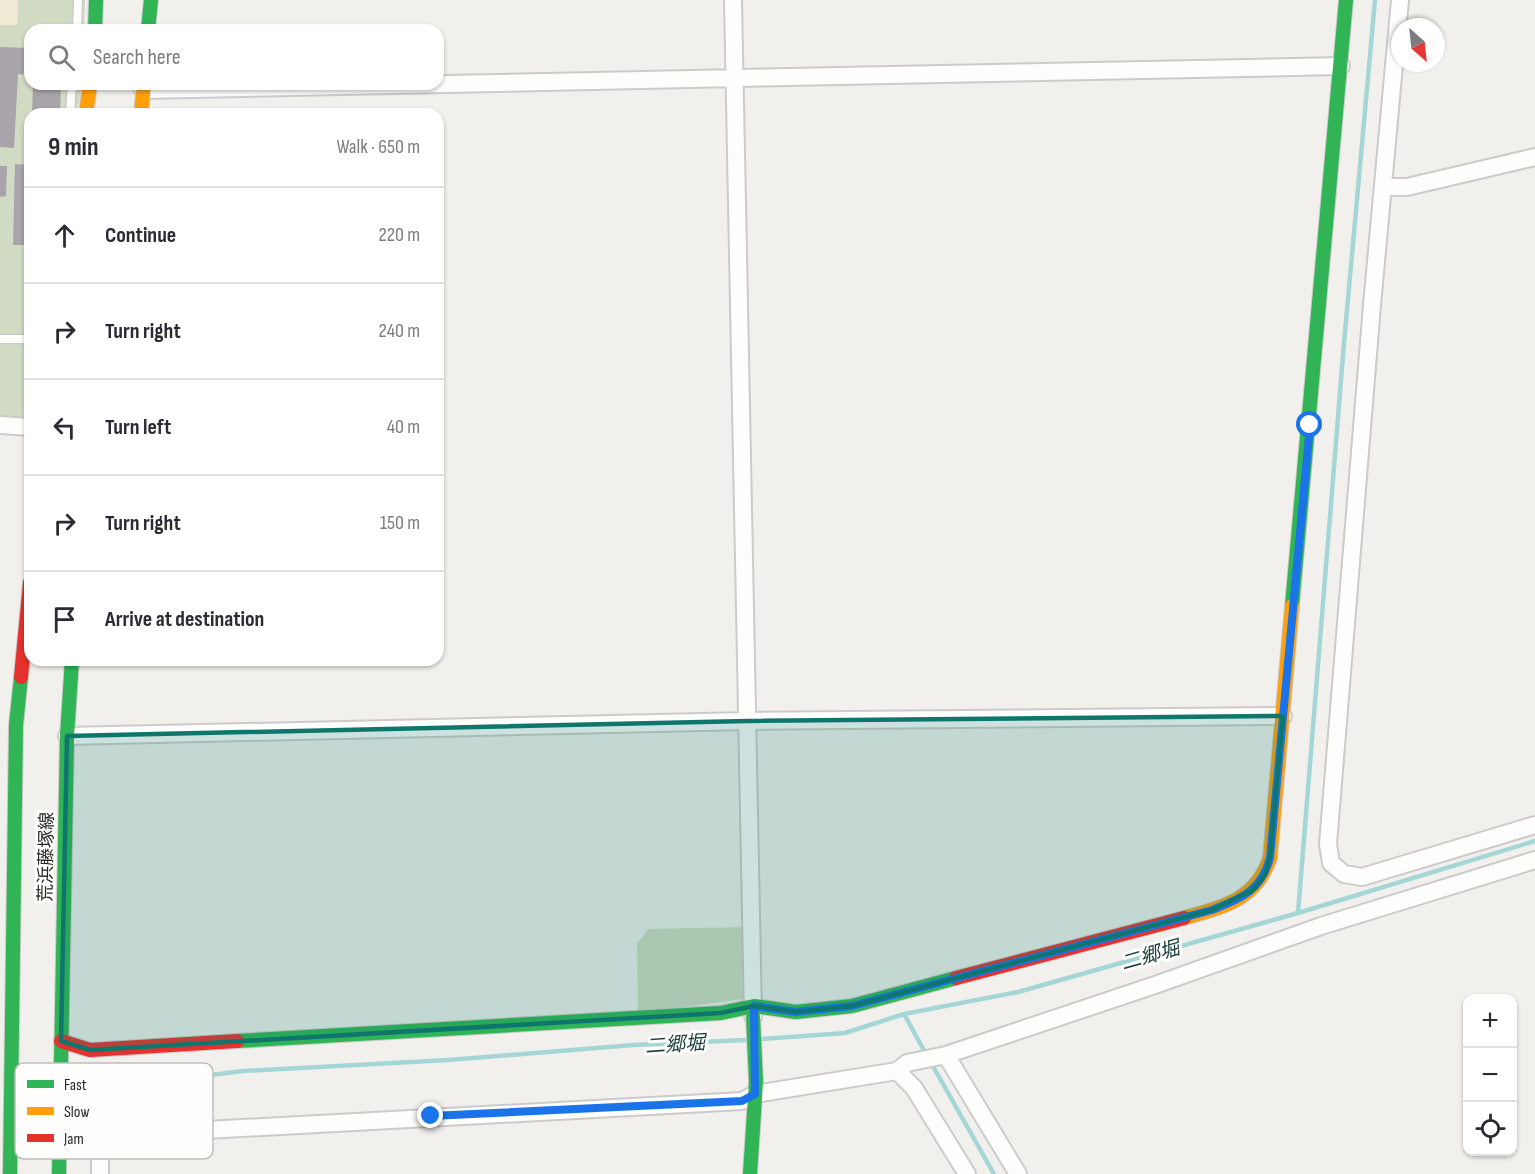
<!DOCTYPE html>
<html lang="en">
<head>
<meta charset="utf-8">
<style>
  :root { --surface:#fff; --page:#f7f7f7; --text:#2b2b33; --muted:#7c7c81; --line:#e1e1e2 }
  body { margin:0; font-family:"Sofia Sans Condensed","Noto Sans JP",sans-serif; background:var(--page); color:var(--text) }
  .controls { position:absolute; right:18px; bottom:18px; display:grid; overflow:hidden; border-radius:12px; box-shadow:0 2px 4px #0004 }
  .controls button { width:54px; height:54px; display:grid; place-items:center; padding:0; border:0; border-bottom:2px solid var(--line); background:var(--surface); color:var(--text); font:30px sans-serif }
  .compass { position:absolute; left:1391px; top:18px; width:54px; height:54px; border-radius:50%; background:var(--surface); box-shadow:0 2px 4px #0004; rotate:153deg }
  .stop { position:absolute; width:18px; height:18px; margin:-14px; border:4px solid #1a73e8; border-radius:50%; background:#fff }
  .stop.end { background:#1a73e8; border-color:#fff; box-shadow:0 2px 6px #0008 }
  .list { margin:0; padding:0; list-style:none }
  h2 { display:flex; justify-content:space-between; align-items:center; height:78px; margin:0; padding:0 24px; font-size:26px }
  h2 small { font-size:20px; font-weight:400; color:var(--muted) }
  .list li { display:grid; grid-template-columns:39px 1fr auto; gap:18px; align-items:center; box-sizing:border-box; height:96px; padding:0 24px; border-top:2px solid var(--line) }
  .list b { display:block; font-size:22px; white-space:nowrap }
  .list em { font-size:20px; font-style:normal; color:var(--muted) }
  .icon { flex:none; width:33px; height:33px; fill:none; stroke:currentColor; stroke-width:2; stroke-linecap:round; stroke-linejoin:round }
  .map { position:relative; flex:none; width:1535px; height:1174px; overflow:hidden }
  .search { position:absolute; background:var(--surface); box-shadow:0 2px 4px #0004; left:24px; top:24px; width:420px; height:66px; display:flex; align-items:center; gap:15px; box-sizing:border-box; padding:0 21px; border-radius:18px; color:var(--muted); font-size:22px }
  .panel { position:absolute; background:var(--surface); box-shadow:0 2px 4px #0004; left:24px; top:108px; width:420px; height:558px; border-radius:18px }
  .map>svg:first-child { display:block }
  .green { fill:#d1dbc4 }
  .sand { fill:#f1ebd5 }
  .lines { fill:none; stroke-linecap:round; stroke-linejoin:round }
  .stream { stroke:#a5d6d6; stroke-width:4.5 }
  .building { fill:#a9a4aa }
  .lane-casing { stroke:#cdcbc9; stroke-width:11 }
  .street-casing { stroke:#cdcbc9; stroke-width:20 }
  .fast-casing { stroke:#cdcbc9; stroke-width:16 }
  .slow-casing { stroke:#cdcbc9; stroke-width:16 }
  .jam-casing { stroke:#cdcbc9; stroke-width:16 }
  .lane { stroke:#fdfdfc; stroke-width:8 }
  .street { stroke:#fdfdfc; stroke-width:16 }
  .fast { stroke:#30b455; stroke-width:14 }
  .slow { stroke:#ff9f0a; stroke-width:14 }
  .jam { stroke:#e5322d; stroke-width:14 }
  .route { stroke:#1a73e8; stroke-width:8 }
  .marked { fill:#0f766e; fill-opacity:0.2; stroke:#0f766e; stroke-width:4.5; stroke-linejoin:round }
  .labels { text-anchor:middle; stroke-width:6; stroke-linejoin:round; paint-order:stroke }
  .street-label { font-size:18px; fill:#272625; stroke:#fffefc }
  .water-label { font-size:20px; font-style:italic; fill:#1c3f40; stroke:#fffefc }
  .key { fill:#fffefc; stroke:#bebdbc; stroke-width:1.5 }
  .key-label { font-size:16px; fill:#272625 }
</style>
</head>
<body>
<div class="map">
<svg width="1535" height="1174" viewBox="0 0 1535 1174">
  <rect width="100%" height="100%" fill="#f2f0ed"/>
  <path class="green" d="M 0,0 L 85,0 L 84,30 L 30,30 L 30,84 L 82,84 L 77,114 L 30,114 L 30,415 L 0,418 Z
    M 742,927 L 743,999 L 638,1013 L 637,944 L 648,929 Z"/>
  <path class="sand" d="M 0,0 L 18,0 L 17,25 L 0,25 Z"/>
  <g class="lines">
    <path class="stream" d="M 1298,913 L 1344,343 L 1375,0
      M 904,1014 L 926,1054
      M 761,1039 L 845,1033 L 904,1014 L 1018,992 L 1298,913 L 1535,841
      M 930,1061 L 994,1174
      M 67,1093 L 243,1071 L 448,1060 L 633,1045 L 746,1040
      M 37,1094 L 53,1093"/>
  </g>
  <path class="building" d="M 0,47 L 30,48 L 30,75 L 18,74 L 14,148 L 0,147 Z
    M 33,84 L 61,84 L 60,114 L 32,114 Z
    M 15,164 L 30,165 L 30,245 L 13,245 Z
    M 0,166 L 7,166 L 6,196 L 0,197 Z"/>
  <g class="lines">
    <defs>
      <path id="lane" d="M 77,30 L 78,0
        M 70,114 L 72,84
        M 0,339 L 30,339"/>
      <path id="street" d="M 733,0 L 753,1016
        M 1400,0 L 1372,305 L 1328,844 L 1331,863 L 1344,874 L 1362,877 L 1535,825
        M 143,90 L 1341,66
        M 1384,187 L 1407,187 L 1535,157
        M 0,425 L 30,427
        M 67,736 L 748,721 L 1283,716
        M 946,1055 L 1018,1174
        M 897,1071 L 914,1088 L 967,1174
        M 100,1136 L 100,1174
        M 59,1138 L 742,1101 L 755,1094 L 897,1071 L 907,1063 L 946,1055 L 1155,985 L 1321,926 L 1535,860"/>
      <path id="fast" d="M 95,30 L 96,0
        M 148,30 L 151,0
        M 1292,606 L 1346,0
        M 237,1041 L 721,1013 L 754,1006 L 796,1012 L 852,1006 L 956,978
        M 10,1174 L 16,725 L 21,677
        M 59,1174 L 67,736 L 72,660
        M 750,1174 L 756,1082 L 753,1016"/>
      <path id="slow" d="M 86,114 L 90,84
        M 141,114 L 144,84
        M 1184,918 C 1223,907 1256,900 1270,858 L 1292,606"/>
      <path id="jam" d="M 21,677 L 30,583
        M 956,978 L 1184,918
        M 61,1041 L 90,1050 L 237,1041"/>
    </defs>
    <use href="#lane" class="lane-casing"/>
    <use href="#street" class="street-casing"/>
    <use href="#fast" class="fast-casing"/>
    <use href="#slow" class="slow-casing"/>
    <use href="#jam" class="jam-casing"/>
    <use href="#lane" class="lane"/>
    <use href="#street" class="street"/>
    <use href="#fast" class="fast"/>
    <use href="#slow" class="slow"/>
    <use href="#jam" class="jam"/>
  </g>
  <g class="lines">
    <path class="route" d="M 431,1116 L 742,1101 L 755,1094 L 754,1006 L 795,1012 L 852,1006 L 1212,910 C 1242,898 1261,891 1270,858 L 1310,425"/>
  </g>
  <path class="marked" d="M 1283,716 L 1270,858 L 1265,875 L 1253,890 L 1212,910 L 852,1006 L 796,1012 L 754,1006 L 721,1013 L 90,1050 L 61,1041 L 67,736 L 748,721 Z"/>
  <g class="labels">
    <g class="street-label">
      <text transform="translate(46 857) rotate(-89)" y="6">荒浜藤塚線</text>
    </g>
    <g class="water-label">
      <text transform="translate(1150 955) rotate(-16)" y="7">二郷堀</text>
      <text transform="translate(675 1044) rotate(-4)" y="7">二郷堀</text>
    </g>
  </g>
  <rect x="15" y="1063" width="198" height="96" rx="9" class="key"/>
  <rect x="27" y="1080" width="27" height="8" fill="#30b455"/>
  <rect x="27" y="1107" width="27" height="8" fill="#ff9f0a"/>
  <rect x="27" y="1134" width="27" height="8" fill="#e5322d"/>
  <g class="key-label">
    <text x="64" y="1090">Fast</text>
    <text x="64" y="1117">Slow</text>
    <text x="64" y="1144">Jam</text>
  </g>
</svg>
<div class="controls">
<button>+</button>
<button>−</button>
<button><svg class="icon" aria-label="locate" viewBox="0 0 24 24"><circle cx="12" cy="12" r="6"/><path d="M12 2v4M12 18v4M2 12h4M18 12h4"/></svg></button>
</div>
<svg class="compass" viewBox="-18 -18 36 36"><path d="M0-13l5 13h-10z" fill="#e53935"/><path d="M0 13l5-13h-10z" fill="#7c7c81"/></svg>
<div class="stop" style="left:1310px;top:425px"></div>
<div class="stop end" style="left:431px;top:1116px"></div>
<div class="search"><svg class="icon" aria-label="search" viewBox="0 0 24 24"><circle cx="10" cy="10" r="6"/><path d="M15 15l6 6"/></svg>Search here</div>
<section class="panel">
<h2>9 min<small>Walk · 650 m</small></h2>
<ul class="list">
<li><svg class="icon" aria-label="ahead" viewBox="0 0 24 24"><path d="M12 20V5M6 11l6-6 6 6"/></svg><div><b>Continue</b></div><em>220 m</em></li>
<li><svg class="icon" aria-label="right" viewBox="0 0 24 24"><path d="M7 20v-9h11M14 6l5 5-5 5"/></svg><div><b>Turn right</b></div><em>240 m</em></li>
<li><svg class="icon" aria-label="left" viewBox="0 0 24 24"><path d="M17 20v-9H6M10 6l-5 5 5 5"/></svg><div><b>Turn left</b></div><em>40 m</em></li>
<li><svg class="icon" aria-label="right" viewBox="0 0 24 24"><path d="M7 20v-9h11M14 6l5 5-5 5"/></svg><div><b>Turn right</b></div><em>150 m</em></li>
<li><svg class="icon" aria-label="arrive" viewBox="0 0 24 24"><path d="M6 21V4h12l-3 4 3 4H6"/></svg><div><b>Arrive at destination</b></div></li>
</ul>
</section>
</div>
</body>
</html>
